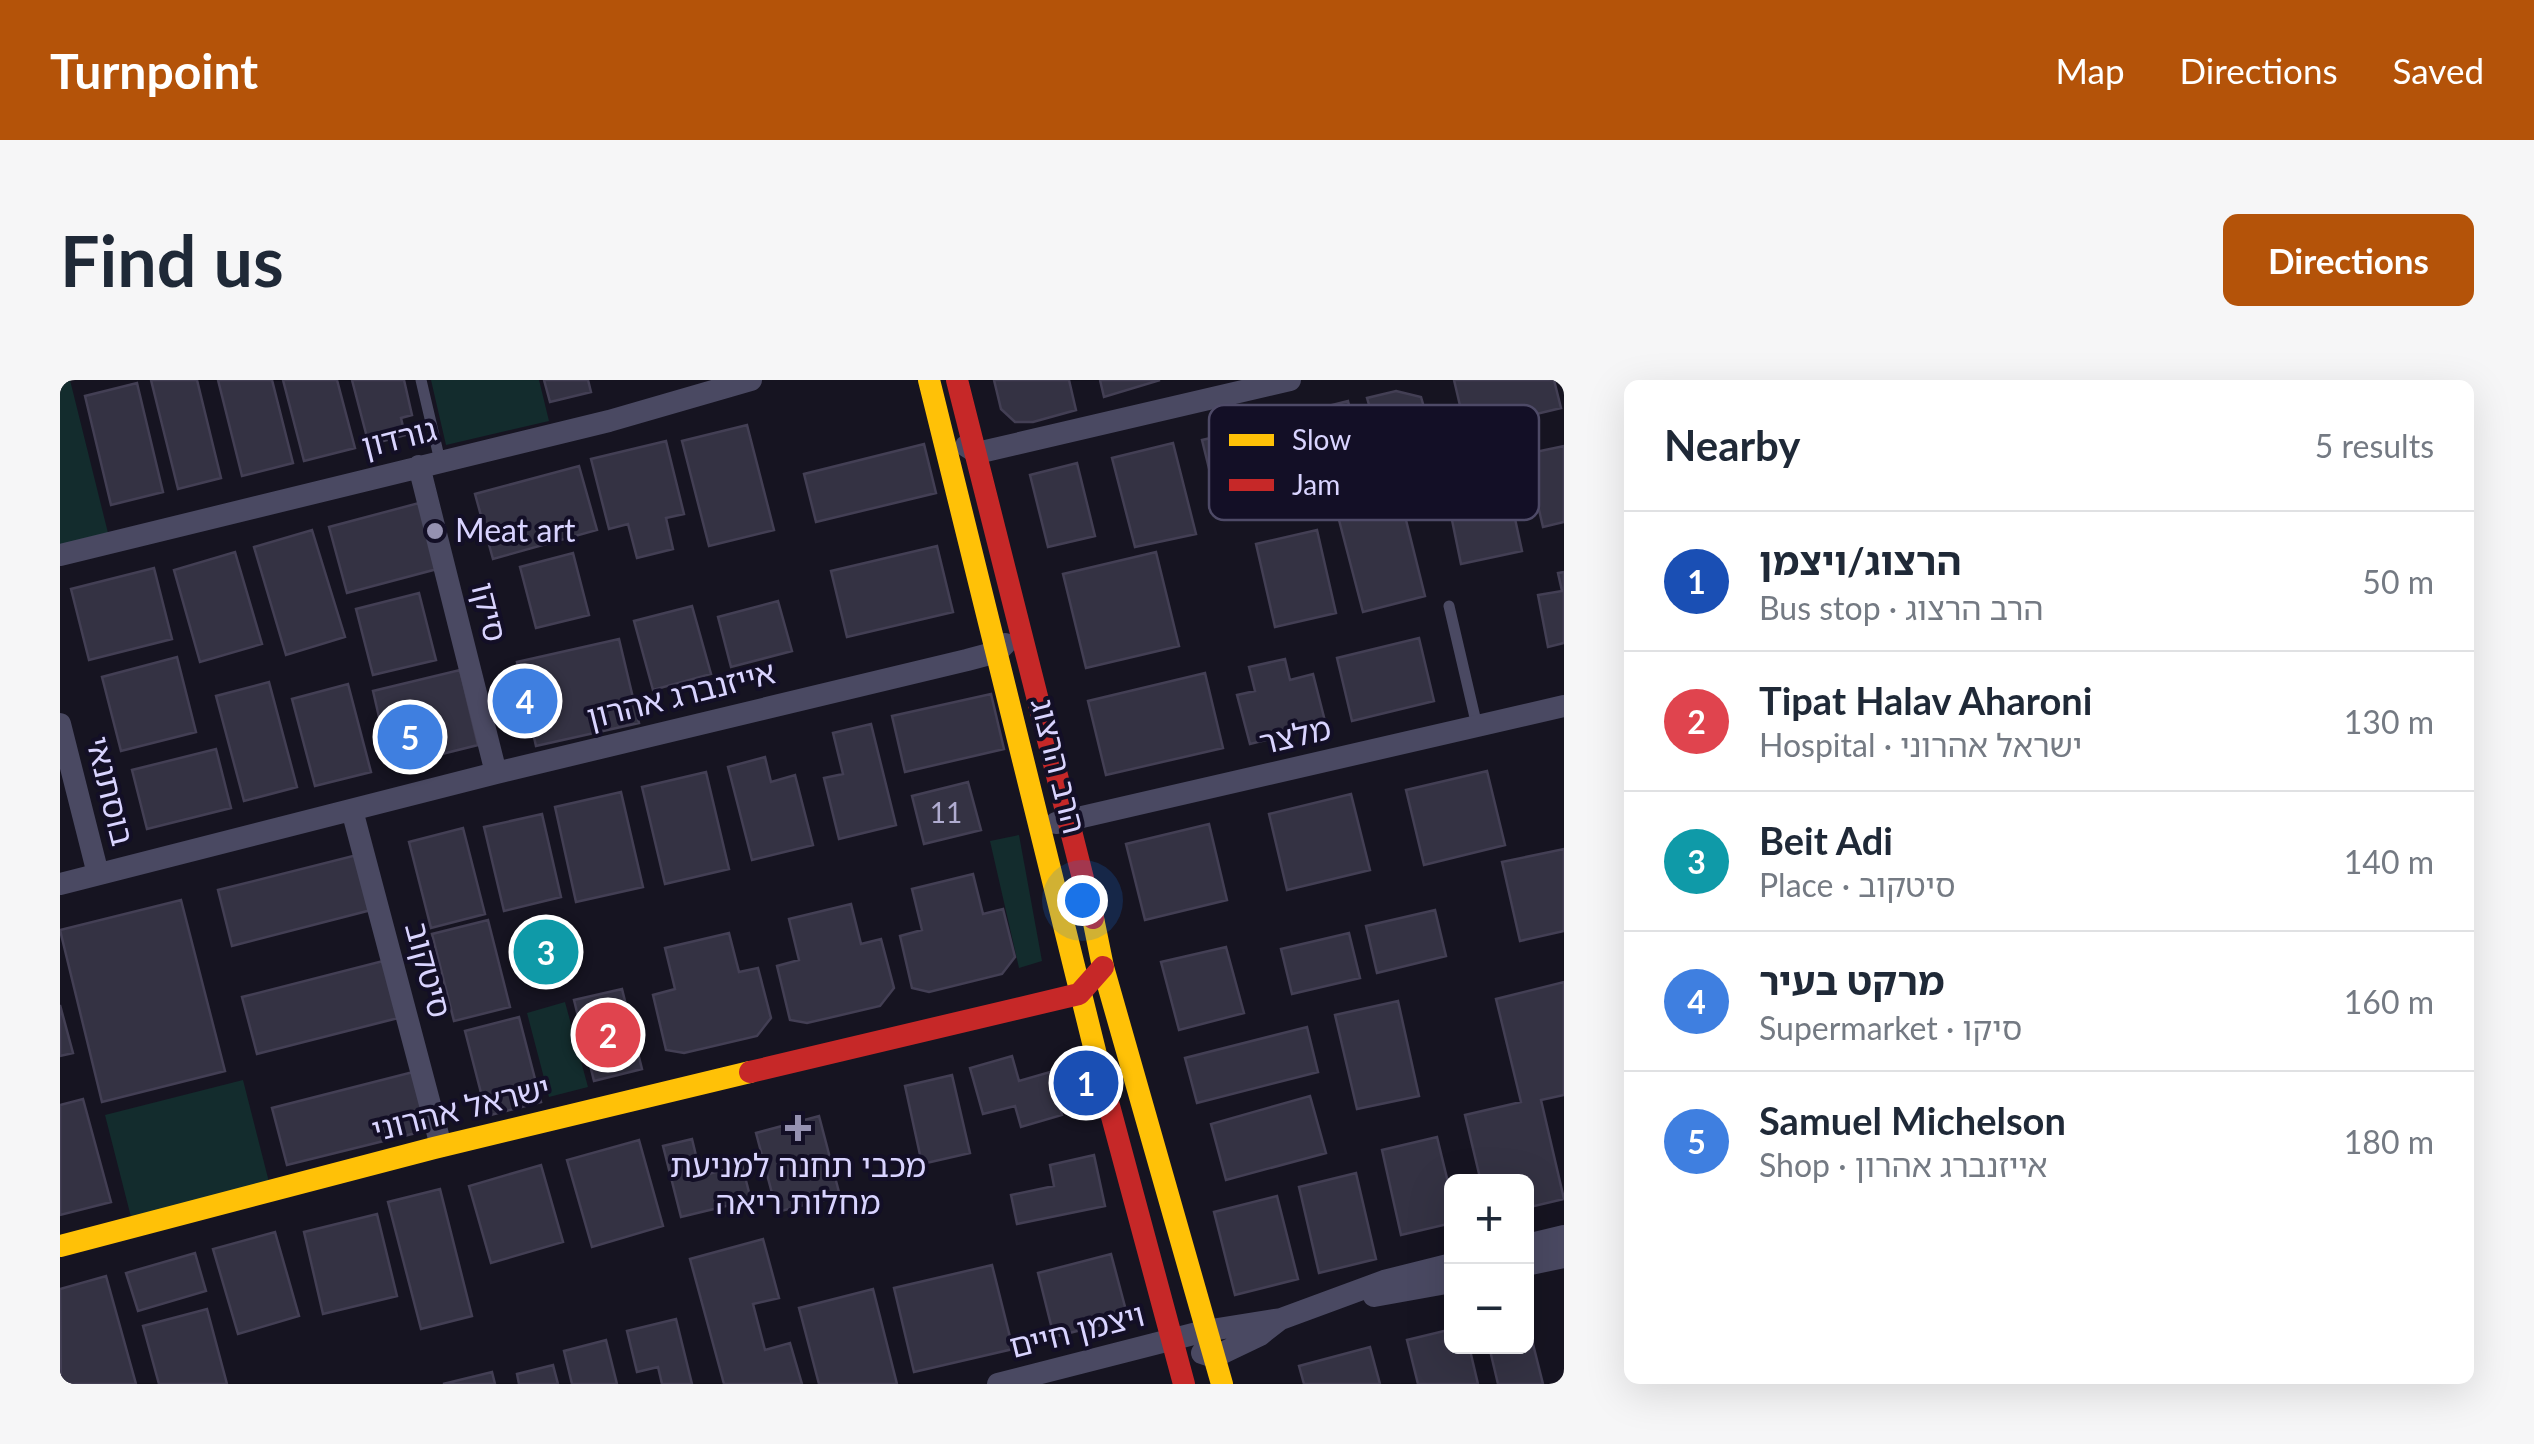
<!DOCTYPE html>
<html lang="en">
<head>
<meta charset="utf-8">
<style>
  :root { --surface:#fff; --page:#f6f6f7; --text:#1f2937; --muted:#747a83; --line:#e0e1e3; --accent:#b45309 }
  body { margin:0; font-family:Lato,"Noto Sans Hebrew",sans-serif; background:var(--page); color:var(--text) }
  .controls { position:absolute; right:30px; bottom:30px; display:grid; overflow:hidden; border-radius:15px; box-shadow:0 10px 40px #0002 }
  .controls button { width:90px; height:90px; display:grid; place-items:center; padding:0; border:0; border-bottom:2px solid var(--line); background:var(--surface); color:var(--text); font:50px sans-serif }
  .you { position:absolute; left:1022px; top:520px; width:35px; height:35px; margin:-25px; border:8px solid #fff; border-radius:50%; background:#1a73e8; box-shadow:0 0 0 15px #1a73e833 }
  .badge { display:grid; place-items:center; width:65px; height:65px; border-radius:50%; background:var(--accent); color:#fff; font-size:32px; font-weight:700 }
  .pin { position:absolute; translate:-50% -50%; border:5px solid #fff; box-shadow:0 2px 10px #0006 }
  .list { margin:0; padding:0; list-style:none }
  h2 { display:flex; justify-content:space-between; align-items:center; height:130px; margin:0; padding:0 40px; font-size:42px }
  h2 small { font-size:32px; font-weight:400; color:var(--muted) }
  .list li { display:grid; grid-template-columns:65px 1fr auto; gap:30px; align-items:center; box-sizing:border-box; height:140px; padding:0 40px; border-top:2px solid var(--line) }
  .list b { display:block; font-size:38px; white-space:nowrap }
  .list p { margin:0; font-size:32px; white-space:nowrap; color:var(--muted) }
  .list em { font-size:32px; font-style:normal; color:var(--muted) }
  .map { position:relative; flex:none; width:1504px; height:1004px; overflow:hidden; border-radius:15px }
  header { display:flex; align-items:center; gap:60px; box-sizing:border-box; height:140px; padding:0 50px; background:var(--accent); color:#fff }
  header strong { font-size:48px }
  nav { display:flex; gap:55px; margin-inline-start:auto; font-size:35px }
  .intro { display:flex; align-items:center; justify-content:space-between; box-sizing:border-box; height:240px; padding:0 60px }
  h1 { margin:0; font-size:70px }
  .button { padding:25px 45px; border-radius:15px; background:var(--accent); color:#fff; font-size:35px; font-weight:700 }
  main { display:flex; gap:60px; padding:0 60px }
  aside { flex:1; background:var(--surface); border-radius:15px; box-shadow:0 10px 40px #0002 }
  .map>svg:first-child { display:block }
  .green { fill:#132c2d }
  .building { fill:#343243; stroke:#433f54; stroke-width:2.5 }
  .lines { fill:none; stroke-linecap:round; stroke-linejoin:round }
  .lane { stroke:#4a4962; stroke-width:11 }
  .street { stroke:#4a4962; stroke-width:22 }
  .slow { stroke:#ffc107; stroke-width:22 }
  .jam { stroke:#c62828; stroke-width:22 }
  .poi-dot { fill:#9591b1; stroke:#130f26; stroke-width:4 }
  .labels { text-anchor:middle; stroke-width:8; stroke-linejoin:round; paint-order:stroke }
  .number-label { font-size:28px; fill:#b0acd0 }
  .street-label { font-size:32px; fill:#d9d4ff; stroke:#130f26 }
  .poi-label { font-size:32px; fill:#d9d4ff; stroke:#130f26; text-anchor:start }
  .key { fill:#130f26; stroke:#4e4a67; stroke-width:2.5 }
  .key-label { font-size:28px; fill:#d9d4ff }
</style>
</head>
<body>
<header>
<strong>Turnpoint</strong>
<nav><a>Map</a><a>Directions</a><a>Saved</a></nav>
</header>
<div class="intro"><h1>Find us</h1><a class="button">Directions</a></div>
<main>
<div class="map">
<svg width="1504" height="1004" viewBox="0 0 1504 1004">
  <rect width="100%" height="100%" fill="#161421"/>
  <path class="green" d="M 0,0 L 10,0 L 49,157 L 0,169 Z
    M 371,0 L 479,0 L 489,41 L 386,65 Z
    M 959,455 L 982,581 L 959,588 L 930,461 Z
    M 505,622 L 528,707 L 489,717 L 467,633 Z
    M 183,700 L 210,806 L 72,841 L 45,735 Z"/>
  <path class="building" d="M 91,0 L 137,0 L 161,98 L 118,109 Z
    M 158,0 L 212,0 L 233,83 L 182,96 Z
    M 223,0 L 277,0 L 295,68 L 244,81 Z
    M 292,0 L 344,0 L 352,35 L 341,38 L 345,55 L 309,65 Z
    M 484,0 L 528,0 L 531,12 L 490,22 Z
    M 934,0 L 1009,0 L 1016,30 L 973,42 L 955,42 L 941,29 Z
    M 1040,0 L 1100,0 L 1044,17 Z
    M 1394,0 L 1494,0 L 1501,28 L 1406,51 Z
    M 77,3 L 103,112 L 51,125 L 25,16 Z
    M 1336,11 L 1361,17 L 1369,45 L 1353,68 L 1323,72 L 1307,18 Z
    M 1288,21 L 1305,90 L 1243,104 L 1228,36 Z
    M 687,45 L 714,150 L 649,166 L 622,61 Z
    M 1208,45 L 1223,111 L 1158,125 L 1142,60 Z
    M 606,61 L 624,134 L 606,138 L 613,169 L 577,178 L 568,144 L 549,149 L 531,79 Z
    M 1113,63 L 1136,154 L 1075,167 L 1052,78 Z
    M 864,64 L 876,113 L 756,142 L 744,94 Z
    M 1504,66 L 1504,142 L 1483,147 L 1466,74 Z
    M 1017,83 L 1035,156 L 988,167 L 970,95 Z
    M 519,86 L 537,150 L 433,179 L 415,114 Z
    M 1444,88 L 1462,171 L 1401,184 L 1384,101 Z
    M 359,123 L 377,189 L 287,213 L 269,147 Z
    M 1342,124 L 1365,216 L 1303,232 L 1279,140 Z
    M 252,150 L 285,257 L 226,275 L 194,167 Z
    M 1257,150 L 1276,233 L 1215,247 L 1196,164 Z
    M 877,166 L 893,232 L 787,257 L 771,191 Z
    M 175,172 L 202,264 L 140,282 L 114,190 Z
    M 1096,172 L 1119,266 L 1026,288 L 1003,194 Z
    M 513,173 L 529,235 L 476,248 L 460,187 Z
    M 94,188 L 112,259 L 29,280 L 11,209 Z
    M 1504,192 L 1504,263 L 1488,267 L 1478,215 L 1502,211 L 1498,193 Z
    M 359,213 L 376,280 L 313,295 L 296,229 Z
    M 718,221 L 732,271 L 671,287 L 658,237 Z
    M 632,226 L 651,294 L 593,310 L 574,241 Z
    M 1359,258 L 1374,321 L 1292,341 L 1277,278 Z
    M 559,259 L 579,343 L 476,366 L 457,282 Z
    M 117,277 L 136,352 L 61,371 L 42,297 Z
    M 1225,279 L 1230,300 L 1253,294 L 1266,345 L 1190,364 L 1177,315 L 1195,311 L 1189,287 Z
    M 400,290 L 418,365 L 370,377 L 364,354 L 325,363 L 313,311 Z
    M 1145,293 L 1163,368 L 1046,395 L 1028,321 Z
    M 209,302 L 237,407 L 184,421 L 156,316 Z
    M 288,304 L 311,392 L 255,406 L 232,319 Z
    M 931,314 L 944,369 L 845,392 L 832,336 Z
    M 811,344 L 836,445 L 779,459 L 764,398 L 783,394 L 773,353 Z
    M 156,369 L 171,428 L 87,449 L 72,390 Z
    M 705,377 L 711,402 L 735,395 L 753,465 L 692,480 L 668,387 Z
    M 1427,391 L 1445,465 L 1364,485 L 1346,410 Z
    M 646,392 L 669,489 L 605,504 L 582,407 Z
    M 908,402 L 921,450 L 864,464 L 852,416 Z
    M 561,412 L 583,507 L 516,522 L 495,427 Z
    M 1291,414 L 1310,490 L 1227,510 L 1209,434 Z
    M 482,434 L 501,517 L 444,531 L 424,447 Z
    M 1149,444 L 1167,520 L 1085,540 L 1066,464 Z
    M 403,448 L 425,534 L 371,548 L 349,462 Z
    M 1504,469 L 1504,551 L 1460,561 L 1442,482 Z
    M 297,475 L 311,530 L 172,566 L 158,510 Z
    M 913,494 L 923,534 L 943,529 L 955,577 L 942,594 L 869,612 L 852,608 L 840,556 L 862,550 L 852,509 Z
    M 121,520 L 165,691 L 42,722 L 0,550 Z
    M 791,524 L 801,564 L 821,559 L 834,608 L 820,626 L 747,643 L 730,640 L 717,586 L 739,580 L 729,539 Z
    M 1375,530 L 1386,576 L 1317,593 L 1306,546 Z
    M 428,540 L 450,627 L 394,641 L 372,554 Z
    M 511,550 L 519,579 L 462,594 L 454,566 Z
    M 669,553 L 679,592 L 698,588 L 711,638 L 697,656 L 624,673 L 606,670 L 593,615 L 615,609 L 605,568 Z
    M 1289,553 L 1300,598 L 1232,614 L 1221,569 Z
    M 1166,567 L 1184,633 L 1119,650 L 1101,582 Z
    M 323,581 L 338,638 L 197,674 L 182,617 Z
    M 1504,602 L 1504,715 L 1481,720 L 1504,819 L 1466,828 L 1466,802 L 1421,802 L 1405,735 L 1461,722 L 1436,619 Z
    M 562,609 L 582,689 L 534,701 L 514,620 Z
    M 1338,621 L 1359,716 L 1297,729 L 1275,635 Z
    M 0,625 L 13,673 L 0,676 Z
    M 459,637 L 481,722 L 427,736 L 405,651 Z
    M 1247,647 L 1258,692 L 1137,723 L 1125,678 Z
    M 952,676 L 959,701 L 990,692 L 1002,735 L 961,747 L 955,726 L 923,734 L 910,688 Z
    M 353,692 L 368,750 L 227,785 L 212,728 Z
    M 892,695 L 910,773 L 862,784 L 845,706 Z
    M 1250,716 L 1266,773 L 1166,800 L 1151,744 Z
    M 23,719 L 51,822 L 0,835 L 0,725 Z
    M 759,736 L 780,816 L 717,832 L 696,753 Z
    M 1377,757 L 1392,819 L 1392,843 L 1341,855 L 1322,770 Z
    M 632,759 L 641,796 L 682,785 L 691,820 L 621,837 L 603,766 Z
    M 579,760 L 603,846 L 532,867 L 507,780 Z
    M 1034,775 L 1045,826 L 957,844 L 951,815 L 994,806 L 990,785 Z
    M 481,785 L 503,862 L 431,883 L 409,806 Z
    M 1296,793 L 1316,879 L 1259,893 L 1239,807 Z
    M 380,809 L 412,936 L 361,949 L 328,822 Z
    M 1217,816 L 1238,899 L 1175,915 L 1154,832 Z
    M 317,834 L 337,916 L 263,934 L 244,852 Z
    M 215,852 L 239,936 L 178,954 L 153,869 Z
    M 703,859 L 719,918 L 693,924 L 705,970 L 730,963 L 742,1004 L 664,1004 L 630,879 Z
    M 135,873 L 146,911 L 78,931 L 66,893 Z
    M 1051,874 L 1068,938 L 994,957 L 978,893 Z
    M 932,885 L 953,969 L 854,992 L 834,908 Z
    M 46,896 L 76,1004 L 1,1004 L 0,909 Z
    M 813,909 L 837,1004 L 759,1004 L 739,928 Z
    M 147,929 L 167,1004 L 99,1004 L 83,946 Z
    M 1466,936 L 1483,1004 L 1438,1004 L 1429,966 L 1466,966 Z
    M 616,939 L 632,1004 L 602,1004 L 598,987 L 577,992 L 567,951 Z
    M 1392,949 L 1392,966 L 1409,966 L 1418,1004 L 1358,1004 L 1347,960 Z
    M 546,960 L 557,1004 L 512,1004 L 504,971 Z
    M 1310,967 L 1320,1004 L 1244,1004 L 1239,986 Z
    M 493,985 L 498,1004 L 459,1004 L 457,994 Z
    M 432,992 L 435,1004 L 383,1004 Z"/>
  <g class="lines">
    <path class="lane" d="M 361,0 L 380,81
      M 1389,226 L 1417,346"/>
    <path class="street" d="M 906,66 L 917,73 L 1230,0
      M 359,86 L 436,393
      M 0,175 L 549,41 L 691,0
      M 0,344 L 38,494
      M 292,430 L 381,766
      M 996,443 L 1504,326
      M 0,504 L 436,393 L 907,280 L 937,272 L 945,264
      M 1466,865 L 1504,856
      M 1466,885 L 1504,877
      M 1314,916 L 1392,902
      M 1142,973 L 1154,977 L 1200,955 L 1219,940
      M 938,1004 L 1145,951 L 1221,939 L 1324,901 L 1392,884"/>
    <path class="slow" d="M 869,0 L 1044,707
      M 1033,538 L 1043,587 L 1162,1004
      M 0,866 L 374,768 L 690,692"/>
    <path class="jam" d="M 897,0 L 1033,538
      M 690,692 L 1019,614 L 1043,587
      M 1044,707 L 1124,1004"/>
  </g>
  <g class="poi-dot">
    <circle cx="375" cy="151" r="10"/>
    <path d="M733 733h10v10h10v10h-10v10h-10v-10h-10v-10h10z"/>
  </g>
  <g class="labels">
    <g class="number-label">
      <text x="886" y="443">11</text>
    </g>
    <g class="street-label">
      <text transform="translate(339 58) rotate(-14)" y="11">גורדון</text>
      <text transform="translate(429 232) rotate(76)" y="11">סיקו</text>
      <text transform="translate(621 315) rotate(-14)" y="11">אייזנברג אהרון</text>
      <text transform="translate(1235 356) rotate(-13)" y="11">מלצר</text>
      <text transform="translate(998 386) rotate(76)" y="11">הרב הרצוג</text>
      <text transform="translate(50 411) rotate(76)" y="11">בוסתנאי</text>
      <text transform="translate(368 590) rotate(75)" y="11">סיטקוב</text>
      <text transform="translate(401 729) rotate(-14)" y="11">ישראל אהרוני</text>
      <text transform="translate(1017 951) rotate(-14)" y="11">ויצמן חיים</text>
    </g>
    <g class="poi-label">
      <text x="395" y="162">Meat art</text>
      <text x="738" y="797" text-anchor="middle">מכבי תחנה למניעת<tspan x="738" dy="37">מחלות ריאה</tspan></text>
    </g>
  </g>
  <rect x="1149" y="25" width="330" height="115" rx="15" class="key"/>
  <rect x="1169" y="54" width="45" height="12" fill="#ffc107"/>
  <rect x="1169" y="99" width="45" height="12" fill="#c62828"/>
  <g class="key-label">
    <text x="1232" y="70">Slow</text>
    <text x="1232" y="115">Jam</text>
  </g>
</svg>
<div class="controls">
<button>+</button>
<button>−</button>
</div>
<div class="you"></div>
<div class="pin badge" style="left:1026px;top:703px;background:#1a4fb4">1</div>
<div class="pin badge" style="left:548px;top:655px;background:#e0444e">2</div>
<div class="pin badge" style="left:486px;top:572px;background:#0f9aa8">3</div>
<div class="pin badge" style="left:465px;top:321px;background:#3f7fe0">4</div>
<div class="pin badge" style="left:350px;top:357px;background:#3f7fe0">5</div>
</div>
<aside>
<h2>Nearby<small>5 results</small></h2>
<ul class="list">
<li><span class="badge" style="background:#1a4fb4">1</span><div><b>הרצוג/ויצמן</b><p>Bus stop · הרב הרצוג</p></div><em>50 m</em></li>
<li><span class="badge" style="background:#e0444e">2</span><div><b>Tipat Halav Aharoni</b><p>Hospital · ישראל אהרוני</p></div><em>130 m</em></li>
<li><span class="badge" style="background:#0f9aa8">3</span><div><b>Beit Adi</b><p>Place · סיטקוב</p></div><em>140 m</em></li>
<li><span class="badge" style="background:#3f7fe0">4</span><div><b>מרקט בעיר</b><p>Supermarket · סיקו</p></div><em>160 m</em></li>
<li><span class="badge" style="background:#3f7fe0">5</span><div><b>Samuel Michelson</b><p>Shop · אייזנברג אהרון</p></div><em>180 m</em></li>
</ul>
</aside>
</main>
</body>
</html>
